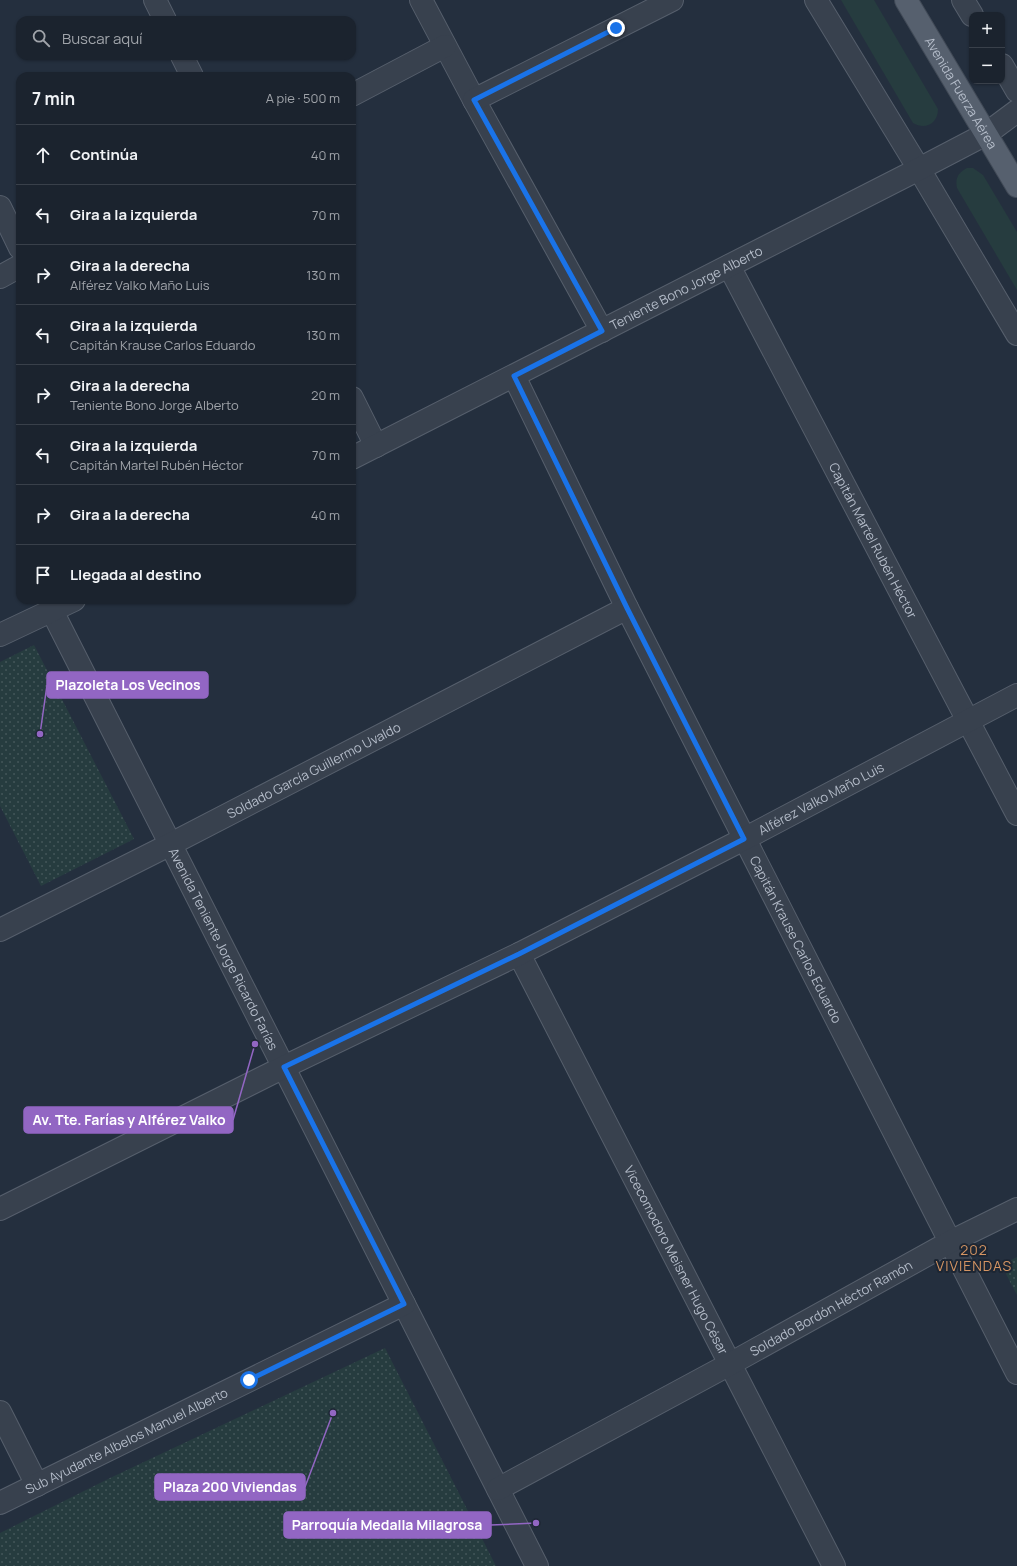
<!DOCTYPE html>
<html lang="es">
<head>
<meta charset="utf-8">
<style>
  :root { --surface:#1b232e; --page:#282f3a; --text:#f1f3f6; --muted:#a0a4aa; --line:#39404a }
  body { margin:0; font-family:Manrope,sans-serif; background:var(--page); color:var(--text) }
  .controls { position:absolute; right:12px; top:12px; display:grid; overflow:hidden; border-radius:8px; box-shadow:0 1px 3px #0004 }
  .controls button { width:36px; height:36px; display:grid; place-items:center; padding:0; border:0; border-bottom:1px solid var(--line); background:var(--surface); color:var(--text); font:20px sans-serif }
  .stop { position:absolute; width:12px; height:12px; margin:-9px; border:3px solid #1a73e8; border-radius:50%; background:#fff }
  .stop.end { background:#1a73e8; border-color:#fff; box-shadow:0 1px 4px #0008 }
  .list { margin:0; padding:0; list-style:none }
  h2 { display:flex; justify-content:space-between; align-items:center; height:52px; margin:0; padding:0 16px; font-size:17px }
  h2 small { font-size:13px; font-weight:400; color:var(--muted) }
  .list li { display:grid; grid-template-columns:26px 1fr auto; gap:12px; align-items:center; box-sizing:border-box; height:60px; padding:0 16px; border-top:1px solid var(--line) }
  .list b { display:block; font-size:15px; white-space:nowrap }
  .list p { margin:0; font-size:13px; white-space:nowrap; color:var(--muted) }
  .list em { font-size:13px; font-style:normal; color:var(--muted) }
  .icon { flex:none; width:22px; height:22px; fill:none; stroke:currentColor; stroke-width:2; stroke-linecap:round; stroke-linejoin:round }
  .map { position:relative; flex:none; width:1017px; height:1566px; overflow:hidden }
  .search { position:absolute; background:var(--surface); box-shadow:0 1px 3px #0004; left:16px; top:16px; width:340px; height:44px; display:flex; align-items:center; gap:10px; box-sizing:border-box; padding:0 14px; border-radius:12px; color:var(--muted); font-size:15px }
  .panel { position:absolute; background:var(--surface); box-shadow:0 1px 3px #0004; left:16px; top:72px; width:340px; height:532px; border-radius:12px }
  .map>svg:first-child { display:block }
  .green { fill:#263c3f }
  .park { fill:url(#park-dots) }
  .lines { fill:none; stroke-linecap:round; stroke-linejoin:round }
  .minor-casing { stroke:#565f6c; stroke-width:24 }
  .major-casing { stroke:#414a57; stroke-width:24 }
  .minor { stroke:#38414e; stroke-width:22 }
  .major { stroke:#56606e; stroke-width:22 }
  .route { stroke:#1a73e8; stroke-width:5 }
  .labels { text-anchor:middle; stroke-width:4; stroke-linejoin:round; paint-order:stroke }
  .street-label { font-size:13px; fill:#b4bcc9; stroke:#1d2633 }
  .neighbourhood-label { font-size:14px; letter-spacing:1px; fill:#d59563; stroke:#1d2633 }
  .leader { fill:none; stroke:#9266c3; stroke-width:1.5 }
  .callout-dot { fill:#9266c3; stroke:#1d2633; stroke-width:1.5 }
  .callout { fill:#9266c3; stroke:#9266c3; stroke-width:1.5 }
  .callout-label { font-size:14px; text-anchor:middle; font-weight:bold; fill:#fff }
</style>
</head>
<body>
<div class="map">
<svg width="1017" height="1566" viewBox="0 0 1017 1566">
  <defs>
    <pattern id="park-dots" width="8" height="8" patternUnits="userSpaceOnUse"><rect width="8" height="8" fill="#263c3f"/><path d="M2 2h.1M6 6h.1" fill="none" stroke="#435659" stroke-width="1.8" stroke-linecap="round"/></pattern>
  </defs>
  <rect width="100%" height="100%" fill="#242f3e"/>
  <path class="green" d="M 841,0 L 874,0 L 938,109 C 938,124 925,130 913,123 Z
    M 967,168 L 973,168 L 983,175 L 1017,232 L 1017,290 L 957,188 C 955,178 958,173 967,168 Z"/>
  <path class="park" d="M 34,645 L 134,839 L 41,886 L 0,806 L 0,662 Z
    M 1017,1257 L 1017,1295 L 1006,1274 L 1011,1260 Z
    M 385,1348 L 496,1566 L 0,1566 L 0,1533 L 110,1478 Z"/>
  <g class="lines">
    <defs>
      <g id="minor">
        <path d="M 155,0 L 165,20"/>
        <path d="M 421,0 L 474,100 L 602,331"/>
        <path d="M 816,0 L 919,169 L 1017,334"/>
        <path d="M 963,0 L 972,15"/>
        <path d="M 182,56 L 192,76"/>
        <path d="M 1002,65 L 1017,91"/>
        <path d="M 352,95 L 445,46"/>
        <path d="M 474,100 L 672,0"/>
        <path d="M 0,207 L 20,248"/>
        <path id="s1" d="M 729,266 L 1017,814"/>
        <path d="M 0,277 L 20,266"/>
        <path id="s2" d="M 514,376 L 627,608 L 1017,1373"/>
        <path d="M 352,398 L 376,446"/>
        <path id="s3" d="M 352,458 L 919,169 L 986,134 L 1017,111"/>
        <path id="s4" d="M 52,611 L 537,1566"/>
        <path d="M 0,635 L 74,600"/>
        <path id="s5" d="M 0,930 L 171,844 L 627,608"/>
        <path id="s6" d="M 519,954 L 834,1566"/>
        <path id="s7" d="M 0,1209 L 284,1067 L 519,954 L 744,839 L 1017,695"/>
        <path d="M 0,1412 L 37,1485"/>
        <path id="s8" d="M 498,1489 L 730,1364 L 950,1242 L 1017,1209"/>
        <path id="s9" d="M 0,1503 L 404,1304"/>
      </g>
      <g id="major">
        <path id="s10" d="M 906,0 L 1017,186"/>
      </g>
    </defs>
    <use href="#minor" class="minor-casing"/>
    <use href="#major" class="major-casing"/>
    <use href="#minor" class="minor"/>
    <use href="#major" class="major"/>
  </g>
  <g class="lines">
    <path class="route" d="M 249,1380 L 404,1304 L 284,1067 L 519,954 L 744,839 L 627,608 L 514,376 L 602,331 L 474,100 L 616,28"/>
  </g>
  <g class="labels">
    <g class="street-label">
      <text dy="5" stroke="none"><textPath href="#s10" startOffset="108">Avenida Fuerza Aérea</textPath></text>
      <text dy="5" stroke="none"><textPath href="#s3" startOffset="375">Teniente Bono Jorge Alberto</textPath></text>
      <text dy="5" stroke="none"><textPath href="#s1" startOffset="310">Capitán Martel Rubén Héctor</textPath></text>
      <text dy="5" stroke="none"><textPath href="#s5" startOffset="352">Soldado García Guillermo Uvaldo</textPath></text>
      <text dy="5" stroke="none"><textPath href="#s7" startOffset="918">Alférez Valko Maño Luis</textPath></text>
      <text dy="5" stroke="none"><textPath href="#s2" startOffset="630">Capitán Krause Carlos Eduardo</textPath></text>
      <text dy="5" stroke="none"><textPath href="#s4" startOffset="379">Avenida Teniente Jorge Ricardo Farías</textPath></text>
      <text dy="5" stroke="none"><textPath href="#s6" startOffset="344">Vicecomodoro Meisner Hugo César</textPath></text>
      <text dy="5" stroke="none"><textPath href="#s8" startOffset="379">Soldado Bordón Héctor Ramón</textPath></text>
      <text dy="5" stroke="none"><textPath href="#s9" startOffset="141">Sub Ayudante Albelos Manuel Alberto</textPath></text>
    </g>
    <g class="neighbourhood-label">
      <text x="974" y="1255">202<tspan x="974" dy="16">VIVIENDAS</tspan></text>
    </g>
  </g>
  <path class="leader" d="M40 734L47 685M255 1044L233 1120M333 1413L305 1487M536 1523L491 1525"/>
  <g class="callout-dot">
    <circle cx="40" cy="734" r="4"/>
    <circle cx="255" cy="1044" r="4"/>
    <circle cx="333" cy="1413" r="4"/>
    <circle cx="536" cy="1523" r="4"/>
  </g>
  <g class="callout">
    <rect x="47" y="672" width="161" height="26" rx="4"/>
    <rect x="24" y="1107" width="209" height="26" rx="4"/>
    <rect x="155" y="1474" width="150" height="26" rx="4"/>
    <rect x="284" y="1512" width="207" height="26" rx="4"/>
  </g>
  <g class="callout-label">
    <text x="128" y="690">Plazoleta Los Vecinos</text>
    <text x="129" y="1125">Av. Tte. Farías y Alférez Valko</text>
    <text x="230" y="1492">Plaza 200 Viviendas</text>
    <text x="387" y="1530">Parroquía Medalla Milagrosa</text>
  </g>
</svg>
<div class="controls">
<button>+</button>
<button>−</button>
</div>
<div class="stop" style="left:249px;top:1380px"></div>
<div class="stop end" style="left:616px;top:28px"></div>
<div class="search"><svg class="icon" aria-label="search" viewBox="0 0 24 24"><circle cx="10" cy="10" r="6"/><path d="M15 15l6 6"/></svg>Buscar aquí</div>
<section class="panel">
<h2>7 min<small>A pie · 500 m</small></h2>
<ul class="list">
<li><svg class="icon" aria-label="ahead" viewBox="0 0 24 24"><path d="M12 20V5M6 11l6-6 6 6"/></svg><div><b>Continúa</b></div><em>40 m</em></li>
<li><svg class="icon" aria-label="left" viewBox="0 0 24 24"><path d="M17 20v-9H6M10 6l-5 5 5 5"/></svg><div><b>Gira a la izquierda</b></div><em>70 m</em></li>
<li><svg class="icon" aria-label="right" viewBox="0 0 24 24"><path d="M7 20v-9h11M14 6l5 5-5 5"/></svg><div><b>Gira a la derecha</b><p>Alférez Valko Maño Luis</p></div><em>130 m</em></li>
<li><svg class="icon" aria-label="left" viewBox="0 0 24 24"><path d="M17 20v-9H6M10 6l-5 5 5 5"/></svg><div><b>Gira a la izquierda</b><p>Capitán Krause Carlos Eduardo</p></div><em>130 m</em></li>
<li><svg class="icon" aria-label="right" viewBox="0 0 24 24"><path d="M7 20v-9h11M14 6l5 5-5 5"/></svg><div><b>Gira a la derecha</b><p>Teniente Bono Jorge Alberto</p></div><em>20 m</em></li>
<li><svg class="icon" aria-label="left" viewBox="0 0 24 24"><path d="M17 20v-9H6M10 6l-5 5 5 5"/></svg><div><b>Gira a la izquierda</b><p>Capitán Martel Rubén Héctor</p></div><em>70 m</em></li>
<li><svg class="icon" aria-label="right" viewBox="0 0 24 24"><path d="M7 20v-9h11M14 6l5 5-5 5"/></svg><div><b>Gira a la derecha</b></div><em>40 m</em></li>
<li><svg class="icon" aria-label="arrive" viewBox="0 0 24 24"><path d="M6 21V4h12l-3 4 3 4H6"/></svg><div><b>Llegada al destino</b></div></li>
</ul>
</section>
</div>
</body>
</html>
